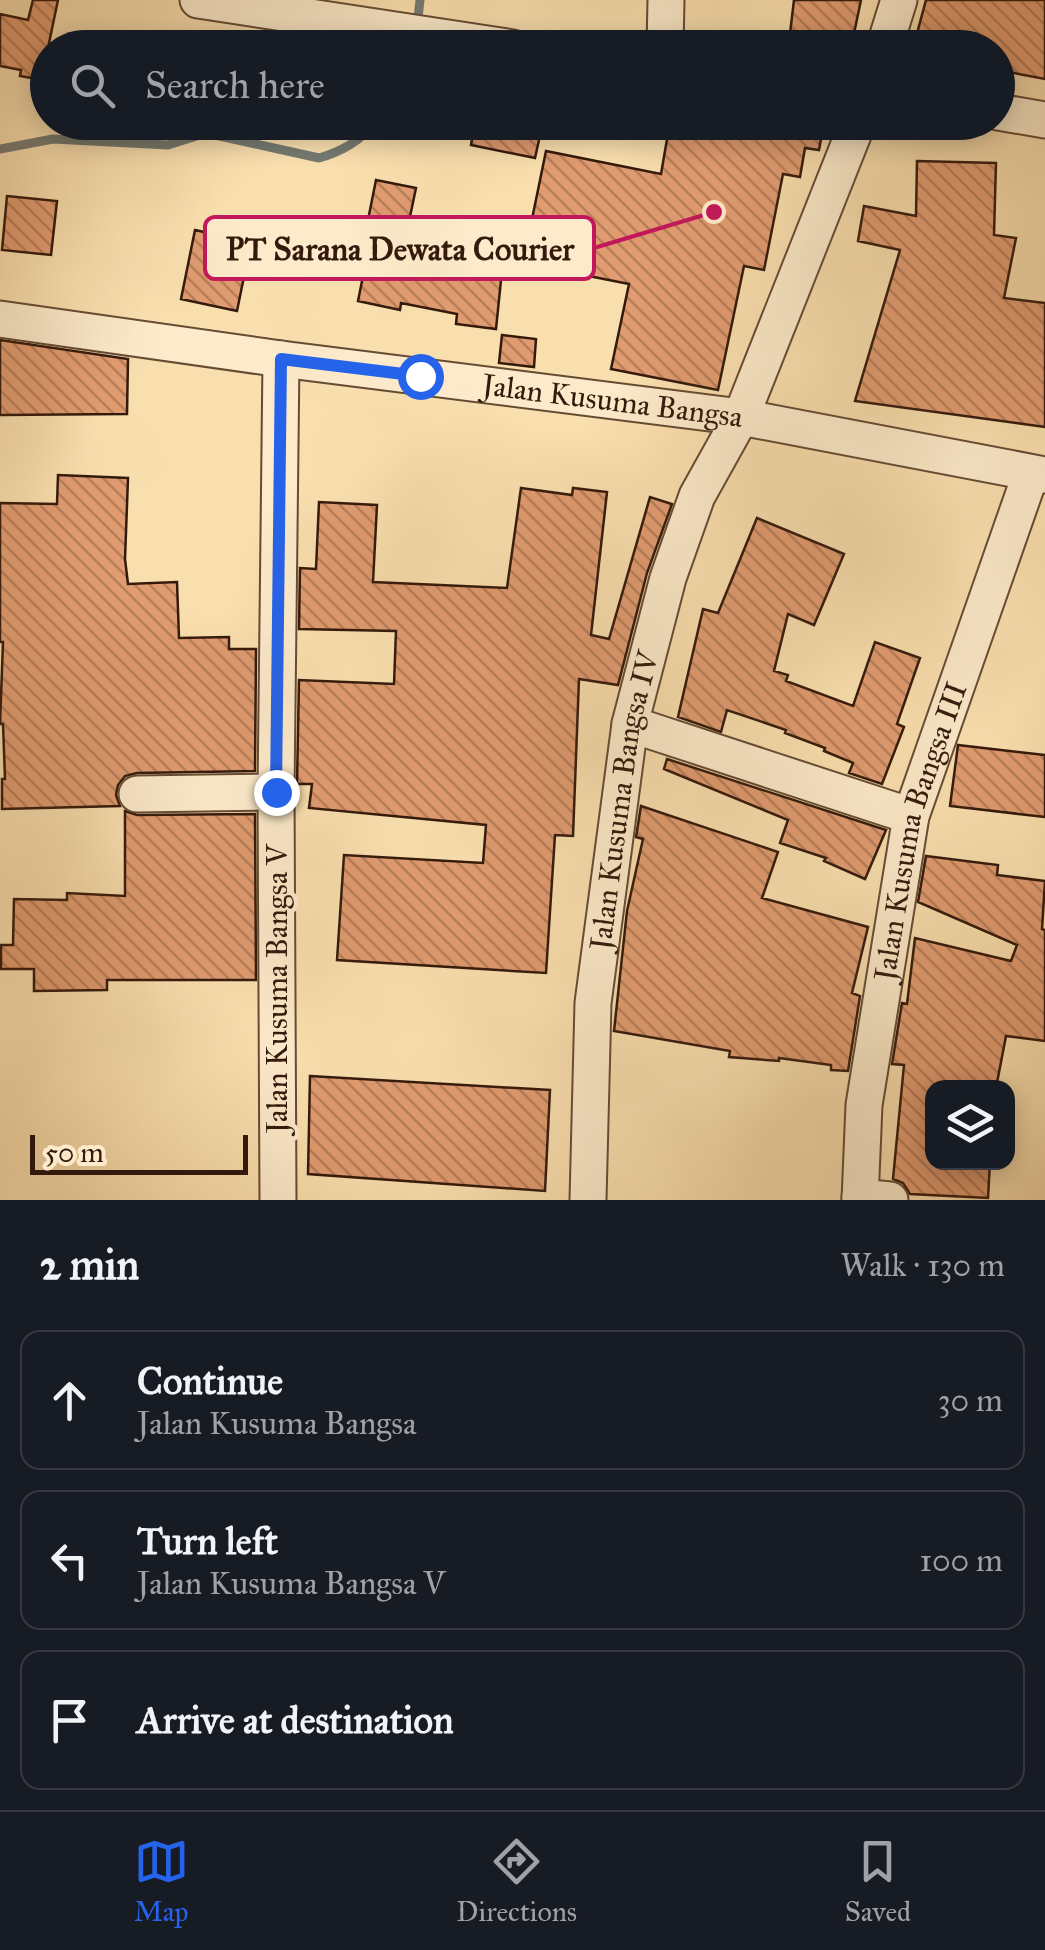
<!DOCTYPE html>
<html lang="en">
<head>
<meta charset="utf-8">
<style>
  :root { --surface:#171b24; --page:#242831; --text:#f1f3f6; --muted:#9ea1a6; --line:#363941; --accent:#2563eb }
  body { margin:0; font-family:"IM FELL Great Primer",serif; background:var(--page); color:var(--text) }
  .controls { position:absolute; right:30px; bottom:30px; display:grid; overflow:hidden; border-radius:20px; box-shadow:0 5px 25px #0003 }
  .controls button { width:90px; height:90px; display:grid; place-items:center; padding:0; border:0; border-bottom:2px solid var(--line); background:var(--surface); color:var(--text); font:50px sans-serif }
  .scale { position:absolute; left:30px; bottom:25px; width:218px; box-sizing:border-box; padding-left:10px; border:5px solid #341a0c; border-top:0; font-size:28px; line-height:35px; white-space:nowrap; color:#341a0c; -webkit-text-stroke:8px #fceaca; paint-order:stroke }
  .stop { position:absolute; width:30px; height:30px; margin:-22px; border:8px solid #2563eb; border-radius:50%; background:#fff }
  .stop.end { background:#2563eb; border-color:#fff; box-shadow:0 2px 10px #0008 }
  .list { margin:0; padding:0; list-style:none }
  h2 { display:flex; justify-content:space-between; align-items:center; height:130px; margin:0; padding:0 40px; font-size:42px }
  h2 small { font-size:32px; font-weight:400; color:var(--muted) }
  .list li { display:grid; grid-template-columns:65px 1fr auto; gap:30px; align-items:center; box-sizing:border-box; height:140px; margin:0 20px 20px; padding:0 20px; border:2px solid var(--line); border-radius:20px }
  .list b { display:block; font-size:38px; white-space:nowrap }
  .list p { margin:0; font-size:32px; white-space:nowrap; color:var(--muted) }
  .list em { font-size:32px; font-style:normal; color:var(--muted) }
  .icon { flex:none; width:55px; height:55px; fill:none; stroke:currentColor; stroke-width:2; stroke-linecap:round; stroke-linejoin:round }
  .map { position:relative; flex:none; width:1045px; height:1200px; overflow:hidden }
  .search { position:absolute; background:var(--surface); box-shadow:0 5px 25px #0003; left:30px; right:30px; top:30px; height:110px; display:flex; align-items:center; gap:25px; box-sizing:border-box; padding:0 35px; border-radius:55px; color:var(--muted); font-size:38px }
  .sheet { height:610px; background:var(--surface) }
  nav { display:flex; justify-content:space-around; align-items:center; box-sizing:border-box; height:140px; border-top:2px solid var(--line); background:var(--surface); font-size:28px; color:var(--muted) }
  nav a { display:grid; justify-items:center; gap:5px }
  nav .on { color:var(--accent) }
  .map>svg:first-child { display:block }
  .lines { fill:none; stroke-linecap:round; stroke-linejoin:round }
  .stream { stroke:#767a71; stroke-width:9 }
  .building { fill:url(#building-back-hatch); stroke:#341a0c; stroke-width:2.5 }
  .minor-casing { stroke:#664b34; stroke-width:39 }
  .minor { stroke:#fceaca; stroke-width:35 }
  .route { stroke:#2563eb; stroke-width:12 }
  .labels { text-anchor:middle; stroke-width:9; stroke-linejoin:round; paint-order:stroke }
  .street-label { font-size:30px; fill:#341a0c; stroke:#fceaca }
  .leader { fill:none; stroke:#c2185b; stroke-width:4 }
  .callout-dot { fill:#c2185b; stroke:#fceaca; stroke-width:4 }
  .callout { fill:#fceaca; stroke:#c2185b; stroke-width:4 }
  .callout-label { font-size:32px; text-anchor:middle; font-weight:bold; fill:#341a0c }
</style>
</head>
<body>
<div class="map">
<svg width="1045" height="1200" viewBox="0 0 1045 1200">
  <defs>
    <pattern id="building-back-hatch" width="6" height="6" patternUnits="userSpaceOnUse" patternTransform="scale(2.5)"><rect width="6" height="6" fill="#e19b70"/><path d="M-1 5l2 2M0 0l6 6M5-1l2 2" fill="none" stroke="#b77e5a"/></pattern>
  </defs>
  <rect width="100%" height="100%" fill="#fadfae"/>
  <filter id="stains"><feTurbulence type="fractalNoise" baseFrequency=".002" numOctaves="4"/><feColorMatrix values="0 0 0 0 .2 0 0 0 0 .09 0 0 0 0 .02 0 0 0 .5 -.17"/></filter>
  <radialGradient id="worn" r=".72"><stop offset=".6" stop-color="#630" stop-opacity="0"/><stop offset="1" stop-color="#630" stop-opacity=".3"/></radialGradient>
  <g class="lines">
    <path class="stream" d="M 417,27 L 420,0
      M 0,149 L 53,139 L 168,145 L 206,133 L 319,158 C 337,153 365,140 373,122"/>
  </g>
  <path class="building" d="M 33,0 L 58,0 L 48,48 L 48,81 L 20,76 L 21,70 L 0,66 L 0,14 L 28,20 Z
    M 794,0 L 861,0 L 852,43 L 818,36 L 817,45 L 789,42 Z
    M 926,0 L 1045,0 L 1045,79 L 998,70 L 998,48 L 939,48 L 915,41 Z
    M 475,122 L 543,122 L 535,158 L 471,145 Z
    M 670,122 L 824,122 L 819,150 L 805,148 L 800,177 L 783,174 L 764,270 L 744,266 L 718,390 L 611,369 L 629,284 L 523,263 L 546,151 L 661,174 Z
    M 917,161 L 996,163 L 994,235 L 1016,238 L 1004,298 L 1045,303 L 1045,427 L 855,401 L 900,250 L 858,241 L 864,206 L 916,216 Z
    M 376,180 L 416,188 L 402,255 L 410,257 L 409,266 L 467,277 L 474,236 L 505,241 L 496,329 L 456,324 L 457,314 L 401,303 L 400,310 L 358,301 L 373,226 L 367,225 Z
    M 7,196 L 57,201 L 51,255 L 2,250 Z
    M 195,230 L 251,242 L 237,311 L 181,299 Z
    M 502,335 L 536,339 L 534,367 L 499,363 Z
    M 0,340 L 128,359 L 127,414 L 0,415 Z
    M 58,475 L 128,478 L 125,559 L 128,584 L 177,582 L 179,638 L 229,637 L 229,649 L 256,649 L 255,771 L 137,773 L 125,776 L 118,785 L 116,795 L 120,806 L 2,809 L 2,779 L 5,779 L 3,724 L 0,724 L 3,642 L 0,642 L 0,503 L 57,504 Z
    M 521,488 L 572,495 L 573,488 L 607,492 L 591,635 L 609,639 L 650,497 L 672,504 L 647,573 L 618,685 L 579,679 L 573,836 L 555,835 L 546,973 L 337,960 L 344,855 L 483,863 L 486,825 L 309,808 L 312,784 L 297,784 L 299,680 L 394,684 L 396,631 L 299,629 L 300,568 L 316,569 L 319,502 L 377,505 L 373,582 L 507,588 Z
    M 757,518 L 844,554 L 814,625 L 788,614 L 774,671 L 788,675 L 786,681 L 853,706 L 875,642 L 920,658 L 897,724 L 904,727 L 882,784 L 849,773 L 853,763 L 824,751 L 825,748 L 785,733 L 786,730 L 727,710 L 721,732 L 678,717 L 703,609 L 718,613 Z
    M 958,745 L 1045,755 L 1045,817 L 950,806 Z
    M 667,759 L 886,830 L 865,879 L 824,861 L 826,858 L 780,843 L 788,820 L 664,769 Z
    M 641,806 L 778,852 L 762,898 L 868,927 L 852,993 L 860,996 L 848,1071 L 831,1070 L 831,1065 L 779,1058 L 779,1061 L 729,1057 L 730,1051 L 614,1031 L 627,911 L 643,839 L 636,837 Z
    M 125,811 L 137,815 L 255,814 L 256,980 L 107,980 L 107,990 L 34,991 L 34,969 L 1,969 L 1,945 L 13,945 L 14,899 L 67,900 L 67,893 L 125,896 Z
    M 926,856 L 998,865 L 997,875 L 1045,881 L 1042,929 L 1045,930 L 1045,1041 L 1006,1036 L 996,1088 L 932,1088 L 932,1162 L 990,1162 L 988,1198 L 910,1194 L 903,1183 L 893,1179 L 904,1065 L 892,1064 L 902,1003 L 907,1004 L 915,938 L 1011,961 L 1017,945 L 918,902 Z
    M 310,1076 L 550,1090 L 545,1191 L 308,1174 Z"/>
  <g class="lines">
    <defs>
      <g id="minor">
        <path d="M 198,0 L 513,48"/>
        <path d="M 665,48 L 666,0"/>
        <path d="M 884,48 L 899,0"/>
        <path d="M 998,112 L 1045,120"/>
        <path id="s1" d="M 0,319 L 281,359 L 741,417 L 1045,475"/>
        <path d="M 630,724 L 911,816"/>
        <path d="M 137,794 L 276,792"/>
        <path d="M 860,1197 L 890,1200"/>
        <path d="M 278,1200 L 276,792 L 281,359"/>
        <path id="s2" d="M 588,1200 L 593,1003 L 630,724 L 668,578 L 697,496 L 741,417 L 858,122"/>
        <path id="s3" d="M 860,1200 L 864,1105 L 911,816 L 1031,473"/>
      </g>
    </defs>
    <use href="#minor" class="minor-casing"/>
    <use href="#minor" class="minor"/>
  </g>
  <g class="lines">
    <path class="route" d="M 276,792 L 281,359 L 420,376"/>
  </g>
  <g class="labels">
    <g class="street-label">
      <text dy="10" stroke="none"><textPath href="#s1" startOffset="618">Jalan Kusuma Bangsa</textPath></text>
      <text dy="10" stroke="none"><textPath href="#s2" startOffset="402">Jalan Kusuma Bangsa IV</textPath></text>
      <text dy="10" stroke="none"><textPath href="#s3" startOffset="375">Jalan Kusuma Bangsa III</textPath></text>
      <text transform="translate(277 989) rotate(-90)" y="10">Jalan Kusuma Bangsa V</text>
    </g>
  </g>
  <path class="leader" d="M714 212L594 248"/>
  <circle class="callout-dot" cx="714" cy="212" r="10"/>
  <rect class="callout" x="205" y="217" width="389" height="62" rx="10"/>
  <g class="callout-label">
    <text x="400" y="260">PT Sarana Dewata Courier</text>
  </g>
  <rect width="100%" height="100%" filter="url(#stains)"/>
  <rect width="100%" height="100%" fill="url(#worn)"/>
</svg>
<div class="controls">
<button><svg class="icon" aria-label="layers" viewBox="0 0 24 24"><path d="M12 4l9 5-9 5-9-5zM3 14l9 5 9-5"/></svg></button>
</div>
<div class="scale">50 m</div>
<div class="stop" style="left:420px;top:376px"></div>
<div class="stop end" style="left:276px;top:792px"></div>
<div class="search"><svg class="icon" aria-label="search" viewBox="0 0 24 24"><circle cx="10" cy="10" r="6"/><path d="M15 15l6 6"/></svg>Search here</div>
</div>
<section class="sheet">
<h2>2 min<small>Walk · 130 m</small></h2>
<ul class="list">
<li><svg class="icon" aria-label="ahead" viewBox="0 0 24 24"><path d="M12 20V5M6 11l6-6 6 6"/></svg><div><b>Continue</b><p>Jalan Kusuma Bangsa</p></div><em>30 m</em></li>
<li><svg class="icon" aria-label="left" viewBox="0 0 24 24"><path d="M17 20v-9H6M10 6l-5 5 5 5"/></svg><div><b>Turn left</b><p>Jalan Kusuma Bangsa V</p></div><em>100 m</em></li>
<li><svg class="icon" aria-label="arrive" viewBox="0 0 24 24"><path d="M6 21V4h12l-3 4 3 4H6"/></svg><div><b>Arrive at destination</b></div></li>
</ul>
</section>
<nav>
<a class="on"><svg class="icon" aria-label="map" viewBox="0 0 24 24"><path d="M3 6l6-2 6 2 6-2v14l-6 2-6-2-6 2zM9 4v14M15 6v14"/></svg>Map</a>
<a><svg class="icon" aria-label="directions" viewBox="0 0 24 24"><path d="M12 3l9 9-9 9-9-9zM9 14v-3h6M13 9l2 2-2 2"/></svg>Directions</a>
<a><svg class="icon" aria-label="saved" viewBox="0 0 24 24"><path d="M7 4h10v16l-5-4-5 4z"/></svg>Saved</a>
</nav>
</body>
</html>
